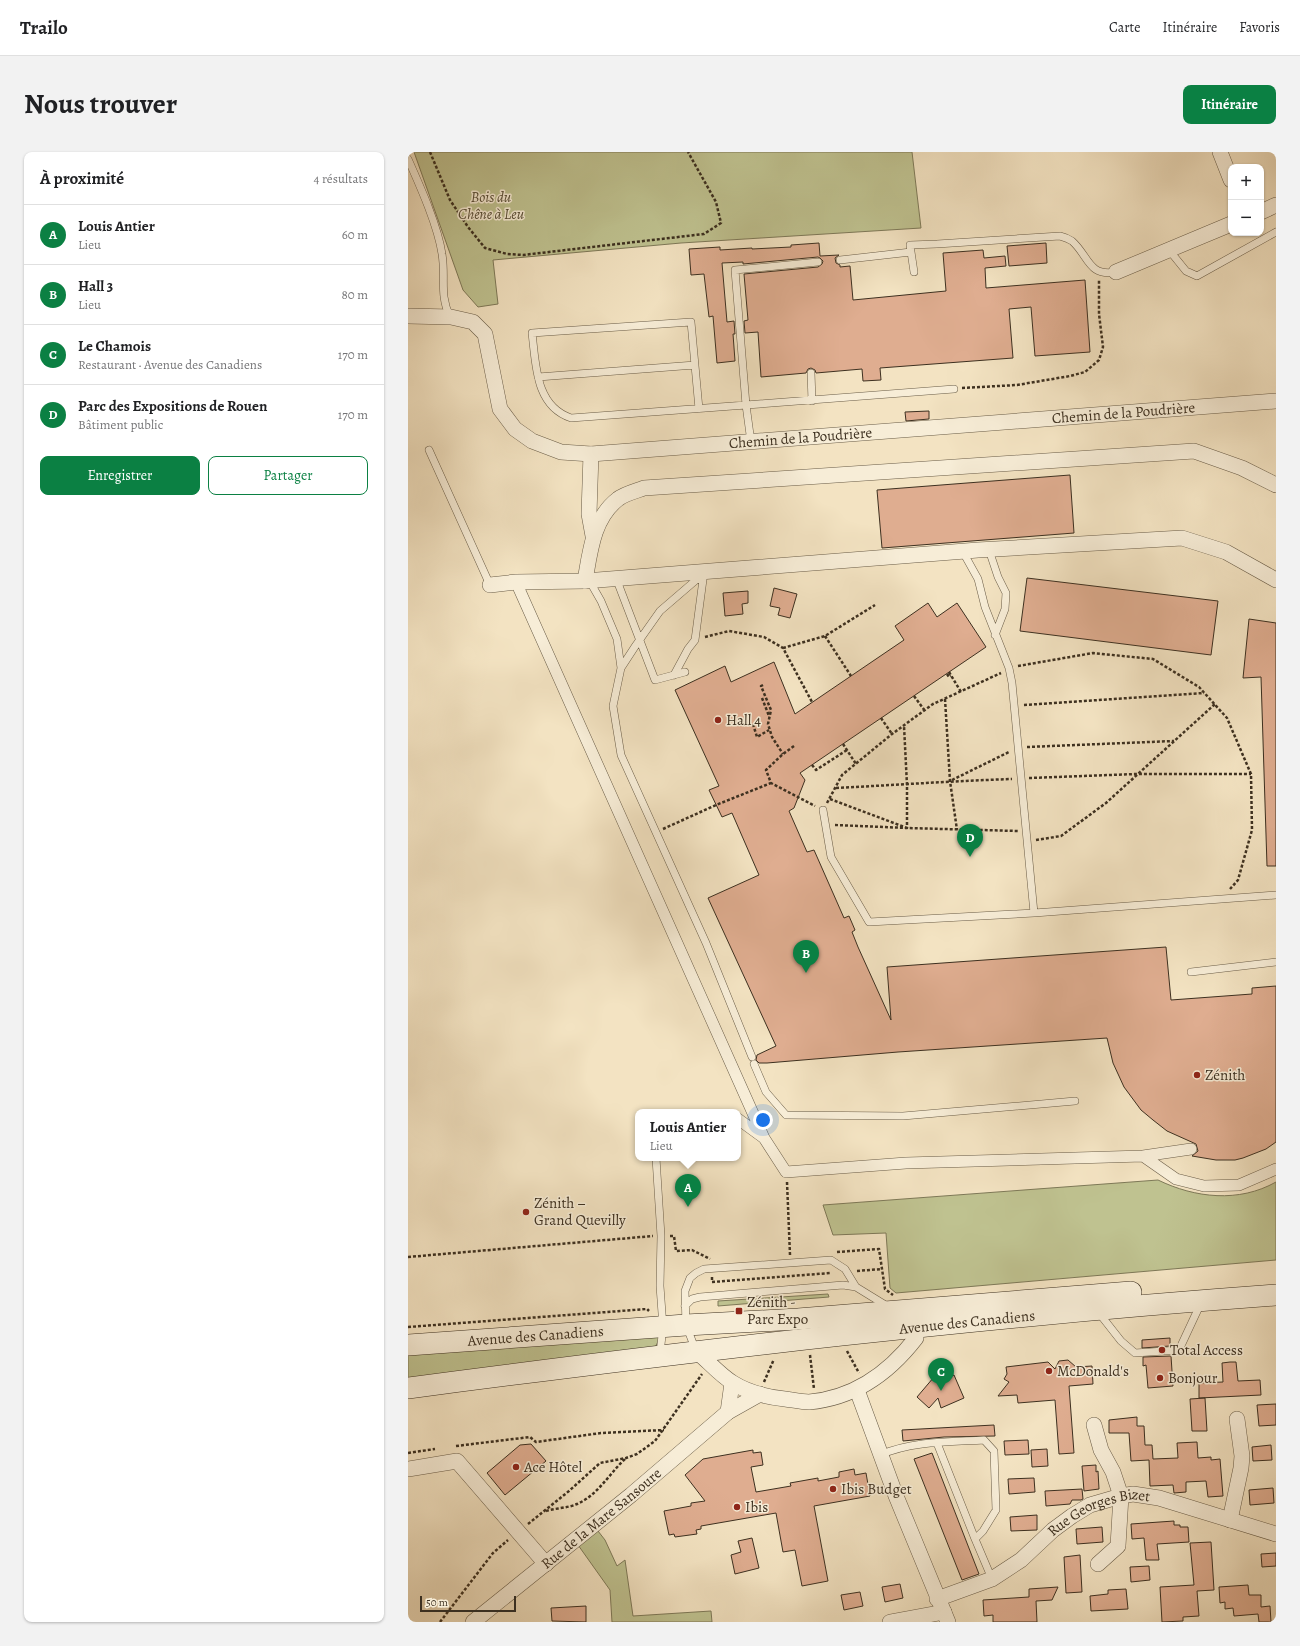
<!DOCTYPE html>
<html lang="fr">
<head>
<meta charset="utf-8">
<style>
  :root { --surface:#fff; --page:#f2f2f2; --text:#202124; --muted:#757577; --line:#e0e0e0; --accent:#0b8043 }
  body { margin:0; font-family:Alegreya,serif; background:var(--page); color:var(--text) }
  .controls { position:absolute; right:12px; top:12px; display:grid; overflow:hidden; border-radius:8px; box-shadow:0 1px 3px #0004 }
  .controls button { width:36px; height:36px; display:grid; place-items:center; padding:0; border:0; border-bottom:1px solid var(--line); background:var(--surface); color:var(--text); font:20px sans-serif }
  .scale { position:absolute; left:12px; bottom:10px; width:96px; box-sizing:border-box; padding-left:4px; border:2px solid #3d3020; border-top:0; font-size:11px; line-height:14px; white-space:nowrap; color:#3d3020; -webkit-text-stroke:3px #f7edd7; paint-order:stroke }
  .you { position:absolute; left:355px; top:968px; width:14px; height:14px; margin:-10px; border:3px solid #fff; border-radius:50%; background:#1a73e8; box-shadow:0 0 0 6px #1a73e833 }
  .badge { display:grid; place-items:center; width:26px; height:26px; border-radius:50%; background:var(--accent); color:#fff; font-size:13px; font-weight:700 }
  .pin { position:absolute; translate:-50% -33px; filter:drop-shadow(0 1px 2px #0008) }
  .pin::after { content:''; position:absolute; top:21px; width:14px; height:12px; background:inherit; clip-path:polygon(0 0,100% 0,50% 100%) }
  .popup { position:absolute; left:227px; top:957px; width:106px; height:52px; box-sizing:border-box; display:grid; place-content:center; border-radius:8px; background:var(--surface); filter:drop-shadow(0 1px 3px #0005); font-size:13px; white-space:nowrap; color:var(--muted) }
  .popup b { font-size:15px; color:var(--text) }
  .popup::after { content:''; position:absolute; left:50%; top:100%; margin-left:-8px; border:8px solid transparent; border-top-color:var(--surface) }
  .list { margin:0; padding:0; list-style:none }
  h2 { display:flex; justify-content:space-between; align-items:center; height:52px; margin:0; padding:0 16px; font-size:17px }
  h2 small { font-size:13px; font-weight:400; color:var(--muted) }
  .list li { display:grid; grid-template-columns:26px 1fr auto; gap:12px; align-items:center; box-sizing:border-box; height:60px; padding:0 16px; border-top:1px solid var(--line) }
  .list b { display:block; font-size:15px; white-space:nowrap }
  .list p { margin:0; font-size:13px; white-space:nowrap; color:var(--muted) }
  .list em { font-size:13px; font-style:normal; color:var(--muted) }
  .actions { display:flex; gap:8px; padding:12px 16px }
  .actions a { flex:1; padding:9px 0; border:1px solid var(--accent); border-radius:8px; text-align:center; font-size:14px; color:var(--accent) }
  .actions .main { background:var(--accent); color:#fff }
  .map { position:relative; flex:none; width:868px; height:1470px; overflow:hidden; border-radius:8px }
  header { display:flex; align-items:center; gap:24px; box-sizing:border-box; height:56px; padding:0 20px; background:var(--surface); border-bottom:1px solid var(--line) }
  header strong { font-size:19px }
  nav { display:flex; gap:22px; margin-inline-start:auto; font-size:14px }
  .intro { display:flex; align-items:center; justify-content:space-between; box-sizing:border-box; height:96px; padding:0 24px }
  h1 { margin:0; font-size:28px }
  .button { padding:10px 18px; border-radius:8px; background:var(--accent); color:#fff; font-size:14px; font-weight:700 }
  main { display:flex; gap:24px; padding:0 24px }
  aside { flex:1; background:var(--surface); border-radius:8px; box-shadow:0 1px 3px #0004 }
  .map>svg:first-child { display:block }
  .green { fill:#bfc290; stroke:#7e7958 }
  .building { fill:#dfad90; stroke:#3d3020 }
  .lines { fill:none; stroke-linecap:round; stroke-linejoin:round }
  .service-casing { stroke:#6a5d48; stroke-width:8 }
  .pedestrian-casing { stroke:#6a5d48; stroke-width:12 }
  .minor-casing { stroke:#6a5d48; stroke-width:16 }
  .secondary-casing { stroke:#3d3020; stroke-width:22 }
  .path { stroke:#3d3020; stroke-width:2.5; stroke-dasharray:3 2; stroke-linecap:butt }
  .service { stroke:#f7edd7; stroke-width:7 }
  .pedestrian { stroke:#f7edd7; stroke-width:11 }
  .minor { stroke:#f7edd7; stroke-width:15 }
  .secondary { stroke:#f7edd7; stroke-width:21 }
  .poi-dot { fill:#8f2418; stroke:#f7edd7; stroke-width:1.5 }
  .labels { text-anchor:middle; stroke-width:3; stroke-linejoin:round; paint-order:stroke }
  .park-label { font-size:15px; font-style:italic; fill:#574d36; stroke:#f7edd7 }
  .street-label { font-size:15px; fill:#3d3020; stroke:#f7edd7 }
  .poi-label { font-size:15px; fill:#3d3020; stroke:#f7edd7; text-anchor:start }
</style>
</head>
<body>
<header>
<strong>Trailo</strong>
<nav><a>Carte</a><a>Itinéraire</a><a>Favoris</a></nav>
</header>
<div class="intro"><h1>Nous trouver</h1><a class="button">Itinéraire</a></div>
<main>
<aside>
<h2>À proximité<small>4 résultats</small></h2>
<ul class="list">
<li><span class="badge">A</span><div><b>Louis Antier</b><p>Lieu</p></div><em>60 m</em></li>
<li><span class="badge">B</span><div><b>Hall 3</b><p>Lieu</p></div><em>80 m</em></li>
<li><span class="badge">C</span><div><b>Le Chamois</b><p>Restaurant · Avenue des Canadiens</p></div><em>170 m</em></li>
<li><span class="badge">D</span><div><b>Parc des Expositions de Rouen</b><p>Bâtiment public</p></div><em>170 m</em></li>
</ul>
<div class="actions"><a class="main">Enregistrer</a><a>Partager</a></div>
</aside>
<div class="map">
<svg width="868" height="1470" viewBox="0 0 868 1470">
  <rect width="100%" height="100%" fill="#f3e3c2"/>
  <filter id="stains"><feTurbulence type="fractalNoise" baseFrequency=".005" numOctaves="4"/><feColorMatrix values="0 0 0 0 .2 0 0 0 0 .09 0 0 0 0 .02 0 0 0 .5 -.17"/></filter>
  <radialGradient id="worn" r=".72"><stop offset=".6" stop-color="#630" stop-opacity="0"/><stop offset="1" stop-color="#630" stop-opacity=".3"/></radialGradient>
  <path class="green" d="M 6,0 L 504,0 L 513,76 L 273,91 L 85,108 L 90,152 L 70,155 L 55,138 Z
    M 750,1028 C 787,1046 831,1051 868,1030 L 868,1108 L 488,1141 L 482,1136 L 478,1081 L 425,1083 L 415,1053 Z
    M 420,1142 L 421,1145 L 310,1154 L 310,1149 Z
    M 250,1182 L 251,1187 L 247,1196 L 0,1231 L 0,1200 Z
    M 190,1379 L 197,1388 L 209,1414 L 217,1408 L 225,1464 L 303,1459 L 304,1470 L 204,1470 L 202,1438 L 170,1393 Z"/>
  <path class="building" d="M 411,91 L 412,104 L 431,103 L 427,106 L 428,111 L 432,113 L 432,115 L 442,114 L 445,148 L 538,139 L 535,101 L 575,98 L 576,106 L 597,104 L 598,114 L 577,116 L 578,136 L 677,128 L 682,200 L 627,204 L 623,155 L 601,157 L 605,206 L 472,216 L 473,228 L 455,229 L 454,217 L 408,221 L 407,218 L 403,216 L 400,217 L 398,221 L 353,225 L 350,180 L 337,181 L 336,169 L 340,168 L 336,122 L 410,115 L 414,112 L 415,109 L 412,106 L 410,105 L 335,112 L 335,110 L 314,111 L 319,170 L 326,169 L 327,182 L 325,182 L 327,209 L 309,211 L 305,164 L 301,165 L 296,122 L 283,123 L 281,97 L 312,95 L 312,98 L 344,96 L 344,97 L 383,95 L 383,93 Z
    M 638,91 L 639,111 L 601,114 L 599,94 Z
    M 521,259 L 521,267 L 498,269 L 497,260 Z
    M 662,323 L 666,381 L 474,396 L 469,338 Z
    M 619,426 L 810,449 L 803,503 L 612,479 Z
    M 366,436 L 389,442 L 382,466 L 370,463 L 372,456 L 362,454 Z
    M 340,439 L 340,451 L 334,452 L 335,462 L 317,464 L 315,441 Z
    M 520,451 L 529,465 L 549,451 L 578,495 L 392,621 L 397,628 L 386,656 L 381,659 L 399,700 L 406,698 L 436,766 L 441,764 L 447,778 L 444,780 L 450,795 L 483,868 L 479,815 L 758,795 L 763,848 L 844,842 L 844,836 L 868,834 L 868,990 L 858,997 L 835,1006 L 827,1008 L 808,1008 L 784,1004 L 790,999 L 788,992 L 759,979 L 745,968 L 733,958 L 716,935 L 705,911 L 699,886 L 490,900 L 359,911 L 351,911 L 348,908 L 349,903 L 368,894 L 300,746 L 351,723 L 324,661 L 314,665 L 301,638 L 311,634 L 267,538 L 317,514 L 323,530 L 366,510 L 387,562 L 496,488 L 487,474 Z
    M 841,467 L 868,471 L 868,714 L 859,714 L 853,525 L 835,526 Z
    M 762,1186 L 762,1194 L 734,1196 L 734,1188 Z
    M 763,1204 L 765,1234 L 740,1236 L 738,1213 L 735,1214 L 735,1205 Z
    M 660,1208 L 668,1215 L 684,1214 L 685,1232 L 661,1234 L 666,1301 L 651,1302 L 647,1248 L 610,1251 L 609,1243 L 590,1244 L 601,1230 L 596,1227 L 599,1222 L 598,1215 L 640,1210 L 647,1217 L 651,1209 Z
    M 822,1210 L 828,1210 L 830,1229 L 852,1228 L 853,1243 L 791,1246 L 791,1231 L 815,1230 L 814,1211 Z
    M 546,1223 L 556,1246 L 533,1256 L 530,1246 L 521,1256 L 509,1245 L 526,1225 L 531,1229 Z
    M 797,1246 L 799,1279 L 784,1279 L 782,1247 Z
    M 868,1252 L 868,1273 L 851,1274 L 849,1253 Z
    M 729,1265 L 729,1274 L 736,1274 L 737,1293 L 744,1293 L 745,1307 L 770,1306 L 769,1291 L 789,1290 L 790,1306 L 803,1305 L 803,1308 L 812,1307 L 815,1344 L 800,1345 L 798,1329 L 778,1330 L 778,1340 L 766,1341 L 765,1333 L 742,1334 L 741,1308 L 723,1309 L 721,1281 L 701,1281 L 701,1268 Z
    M 586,1273 L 587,1284 L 536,1285 L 495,1289 L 494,1278 Z
    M 620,1288 L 621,1302 L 597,1303 L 596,1289 Z
    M 123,1292 L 138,1309 L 97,1343 L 79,1321 L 112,1293 Z
    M 863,1293 L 864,1308 L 845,1309 L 844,1295 Z
    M 639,1297 L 640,1314 L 624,1315 L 623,1298 Z
    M 345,1298 L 345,1301 L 353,1300 L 355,1313 L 343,1315 L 348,1340 L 383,1334 L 382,1331 L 410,1326 L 410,1329 L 431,1325 L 431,1320 L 446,1317 L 447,1323 L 458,1321 L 462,1344 L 406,1354 L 420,1429 L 394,1434 L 387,1398 L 375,1400 L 368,1361 L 293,1374 L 293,1377 L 288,1378 L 289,1382 L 267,1385 L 266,1382 L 261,1383 L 256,1359 L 283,1354 L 283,1351 L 297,1349 L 277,1323 L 295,1307 Z
    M 524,1301 L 571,1422 L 554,1428 L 506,1307 Z
    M 688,1313 L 688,1320 L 690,1319 L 691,1337 L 676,1339 L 674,1314 Z
    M 626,1326 L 627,1340 L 601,1342 L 600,1327 Z
    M 865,1336 L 866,1351 L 842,1353 L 841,1338 Z
    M 674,1337 L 675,1347 L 673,1348 L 664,1348 L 662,1352 L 638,1354 L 637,1339 Z
    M 629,1363 L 629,1378 L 603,1379 L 602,1365 Z
    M 766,1369 L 766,1373 L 772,1373 L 772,1375 L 780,1375 L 781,1390 L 749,1392 L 751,1408 L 738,1408 L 736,1386 L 724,1387 L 723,1372 Z
    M 694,1375 L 695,1390 L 669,1392 L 668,1377 Z
    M 344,1386 L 351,1416 L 327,1422 L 323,1403 L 333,1400 L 330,1389 Z
    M 803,1390 L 806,1438 L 789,1439 L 791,1464 L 775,1465 L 775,1469 L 754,1470 L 752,1435 L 786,1433 L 782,1391 Z
    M 868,1401 L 868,1414 L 854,1415 L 853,1402 Z
    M 672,1403 L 674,1440 L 658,1441 L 656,1405 Z
    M 741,1414 L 742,1428 L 723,1430 L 722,1415 Z
    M 492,1432 L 495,1446 L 477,1450 L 474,1435 Z
    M 840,1433 L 841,1443 L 853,1443 L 853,1455 L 862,1454 L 863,1470 L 851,1470 L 850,1462 L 826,1464 L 825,1456 L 817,1457 L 817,1450 L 812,1451 L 811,1435 Z
    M 650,1435 L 644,1448 L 628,1449 L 629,1470 L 585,1470 L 585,1463 L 576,1464 L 575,1448 L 621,1445 L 621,1437 Z
    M 718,1437 L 720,1457 L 683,1459 L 682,1444 L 700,1442 L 700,1438 Z
    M 452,1440 L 455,1454 L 436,1458 L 433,1443 Z
    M 178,1454 L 178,1470 L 144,1469 L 143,1456 Z"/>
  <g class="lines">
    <defs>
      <path id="service" d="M 0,7 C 12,34 30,74 34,102 C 38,126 31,142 42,165
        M 761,98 L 778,119 L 789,124 L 868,80
        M 432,108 L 503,100
        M 410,110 L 327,118 L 338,253 L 546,237
        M 506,120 L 502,93 L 529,92 L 652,84 C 656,85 661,87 664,89 C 681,104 680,125 708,120
        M 403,221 L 404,249
        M 130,225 L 287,213
        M 291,257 L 283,170 L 124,181 C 128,212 127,254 163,266 L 338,253 L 343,290
        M 21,298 L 82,433
        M 581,398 L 590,425 L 598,441 L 597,457 L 587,483
        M 295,422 L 252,459 L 228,493 L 213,516 L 205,554 L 213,603 L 298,791 L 344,905
        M 208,426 L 247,528 L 277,520
        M 181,428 L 193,449 L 209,487 L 213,516
        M 266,523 L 280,497 L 287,488 L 296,420
        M 415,658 L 423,705 L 461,770 L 626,761 L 604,531 L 601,516 L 577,455 L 570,427 L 555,400
        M 626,761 L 868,743
        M 783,820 L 868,810
        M 346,912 L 358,940 L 378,963 L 495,964 L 667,949
        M 248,1006 L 253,1084 L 252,1134 L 255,1175 L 252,1201
        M 277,1154 L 284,1147 L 292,1145 L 435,1133 L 448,1135 L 479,1154
        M 691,1161 L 713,1189 L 727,1201 L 771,1198 L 792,1153
        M 288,1199 L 278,1173 L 277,1139 L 282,1126 L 288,1121 L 296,1117 L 423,1108 L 437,1117 L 448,1135
        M 529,1291 L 567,1387
        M 472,1303 C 504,1289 542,1290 576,1288 L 586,1299 L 588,1358 L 575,1379 L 567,1387 L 584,1427"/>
      <path id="pedestrian" d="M 108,430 L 356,986
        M 330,967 L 356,986 L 378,1020 L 498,1011 L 735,1004 L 783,997
        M 735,1004 L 768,1027 L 796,1034 L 831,1033 L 868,1017"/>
      <g id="minor">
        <path d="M 812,0 L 823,28"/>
        <path d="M 853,60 L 868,53"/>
        <path d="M 708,120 L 823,72"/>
        <path id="s1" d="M 0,164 L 43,165 L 65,170 L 77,182 L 92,257 L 107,277 L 124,289 L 153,300 L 183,302 L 868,249"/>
        <path d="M 183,302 L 181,362 L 185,384"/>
        <path d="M 177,429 C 182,400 185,366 210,347 C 216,342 228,339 236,336 L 786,299 L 834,316 L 868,333"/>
        <path d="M 82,433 L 108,430 L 177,429 L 570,398 L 774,386 L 818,400 L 868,428"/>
        <path d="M 288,1199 C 300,1209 312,1223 325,1231 C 341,1241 359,1245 377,1247 C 385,1248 393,1250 401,1250 C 446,1246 481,1221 508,1186 L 504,1166"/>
        <path d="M 449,1238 L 488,1344 L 540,1470"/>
        <path d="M 320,1260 L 324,1231"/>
        <path d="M 686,1273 L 693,1298 L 705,1320 L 713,1344 L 710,1394 L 690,1412"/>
        <path d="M 0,1317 L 49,1309 L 138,1412"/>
        <path d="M 822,1368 L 833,1316 L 834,1304 L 829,1267"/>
        <path id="s2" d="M 529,1447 L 584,1427 L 613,1408 L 645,1378 L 664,1364 L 682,1353 L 713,1344 L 725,1342 L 751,1346 L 868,1382"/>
        <path id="s3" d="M 65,1470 L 223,1343 L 320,1260 L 352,1242"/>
        <path d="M 482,1470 L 536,1460"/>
      </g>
      <g id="secondary">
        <path id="s4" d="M 0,1193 L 278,1173 L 390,1167 L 723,1140"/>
        <path id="s5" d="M 0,1236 C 289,1198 578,1164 868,1143"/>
      </g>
    </defs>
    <use href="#service" class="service-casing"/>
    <use href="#pedestrian" class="pedestrian-casing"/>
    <use href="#minor" class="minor-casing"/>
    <use href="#secondary" class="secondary-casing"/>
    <path class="path" d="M 22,0 L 42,48 L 60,75 L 77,96 L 99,102 L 115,103 L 296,82 L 313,71 L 308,50 L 280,0
      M 554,236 L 609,233 L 662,224 L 677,220 L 691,208 L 695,195 L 691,162 L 691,128
      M 417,484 L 443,524
      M 297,485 L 321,479 L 356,485 L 375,496 L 404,550
      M 375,496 L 417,484 L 467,453
      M 610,514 L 685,501 L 745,507 L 791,535 L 819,566 L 843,622 L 844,678 L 830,728 L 822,737
      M 541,520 L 553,540
      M 539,522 L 541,525 L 543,524
      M 355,533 L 353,534 L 363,558 L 360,572 L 364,585 L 375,602
      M 506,544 L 517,559
      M 354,546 L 361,564
      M 537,547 L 542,629 L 549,678
      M 616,553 L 796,541
      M 473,566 L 484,582
      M 345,572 L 349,585 L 361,578
      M 435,592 L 448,612
      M 386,594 L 375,602 L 358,618 L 363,631 L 407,654
      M 619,595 L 766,589
      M 404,613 L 408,618 L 439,598
      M 621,626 L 729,622 L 843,622
      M 544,628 L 601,600
      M 428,636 C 487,633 545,629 604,627
      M 422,647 L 499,676 L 610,679
      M 419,651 L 434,623 L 484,582 L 525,552 L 593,521
      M 427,673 L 499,676 L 499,633 L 496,574
      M 255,677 L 308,653 L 363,631
      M 628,688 L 653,684 L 698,651 L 807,552
      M 379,1030 L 382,1103
      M 262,1084 L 266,1084 L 268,1099 L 284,1098 L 302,1107
      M 429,1100 L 471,1097 L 477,1137 L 485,1143
      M 0,1105 L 245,1084
      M 449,1119 L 474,1117
      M 304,1125 L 304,1130 L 423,1121
      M 0,1175 L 239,1157 L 241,1159
      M 439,1199 L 451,1221
      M 402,1203 L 406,1237
      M 356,1230 L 366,1207
      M 48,1294 L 122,1285 L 128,1290 L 193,1281 L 256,1278
      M 0,1301 L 27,1297
      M 138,1359 C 148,1356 160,1356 169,1352 C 190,1343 201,1322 217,1307
      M 120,1372 L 161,1339 L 192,1311 L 218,1306 L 229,1302 L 247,1289 L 294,1222
      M 32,1470 L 85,1401 L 100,1388"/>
    <use href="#service" class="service"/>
    <use href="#pedestrian" class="pedestrian"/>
    <use href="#minor" class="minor"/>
    <use href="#secondary" class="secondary"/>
  </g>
  <g class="poi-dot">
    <circle cx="310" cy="568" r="4"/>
    <circle cx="789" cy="923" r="4"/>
    <circle cx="118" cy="1060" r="4"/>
    <rect x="327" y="1155" width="8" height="8" rx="2"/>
    <circle cx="754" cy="1198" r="4"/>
    <circle cx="641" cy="1219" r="4"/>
    <circle cx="752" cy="1226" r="4"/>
    <circle cx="108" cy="1315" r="4"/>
    <circle cx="425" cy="1337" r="4"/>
    <circle cx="329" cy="1355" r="4"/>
  </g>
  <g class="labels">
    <g class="park-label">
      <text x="83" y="50">Bois du<tspan x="83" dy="17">Chêne à Leu</tspan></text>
    </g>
    <g class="street-label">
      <text dy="5" stroke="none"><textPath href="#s1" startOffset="800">Chemin de la Poudrière</textPath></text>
      <text dy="5" stroke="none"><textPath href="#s1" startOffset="476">Chemin de la Poudrière</textPath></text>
      <text dy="5" stroke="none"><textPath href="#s5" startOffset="563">Avenue des Canadiens</textPath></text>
      <text dy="5" stroke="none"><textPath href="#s4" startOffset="128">Avenue des Canadiens</textPath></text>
      <text dy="5" stroke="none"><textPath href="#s3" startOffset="165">Rue de la Mare Sansoure</textPath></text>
      <text dy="5" stroke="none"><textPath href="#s2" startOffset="188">Rue Georges Bizet</textPath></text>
    </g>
    <g class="poi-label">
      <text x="318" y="573">Hall 4</text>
      <text x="797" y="928">Zénith</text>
      <text x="126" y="1056">Zénith –<tspan x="126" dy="17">Grand Quevilly</tspan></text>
      <text x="339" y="1155">Zénith -<tspan x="339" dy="17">Parc Expo</tspan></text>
      <text x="762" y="1203">Total Access</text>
      <text x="649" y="1224">McDonald's</text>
      <text x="760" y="1231">Bonjour</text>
      <text x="116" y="1320">Ace Hôtel</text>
      <text x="433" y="1342">Ibis Budget</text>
      <text x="337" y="1360">Ibis</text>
    </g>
  </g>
  <rect width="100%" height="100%" filter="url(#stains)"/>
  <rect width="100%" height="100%" fill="url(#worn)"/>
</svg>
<div class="controls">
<button>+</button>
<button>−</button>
</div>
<div class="scale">50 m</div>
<div class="you"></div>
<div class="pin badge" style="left:280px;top:1055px">A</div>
<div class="popup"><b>Louis Antier</b>Lieu</div>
<div class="pin badge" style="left:398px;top:821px">B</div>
<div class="pin badge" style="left:533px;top:1239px">C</div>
<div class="pin badge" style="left:562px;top:705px">D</div>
</div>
</main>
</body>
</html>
